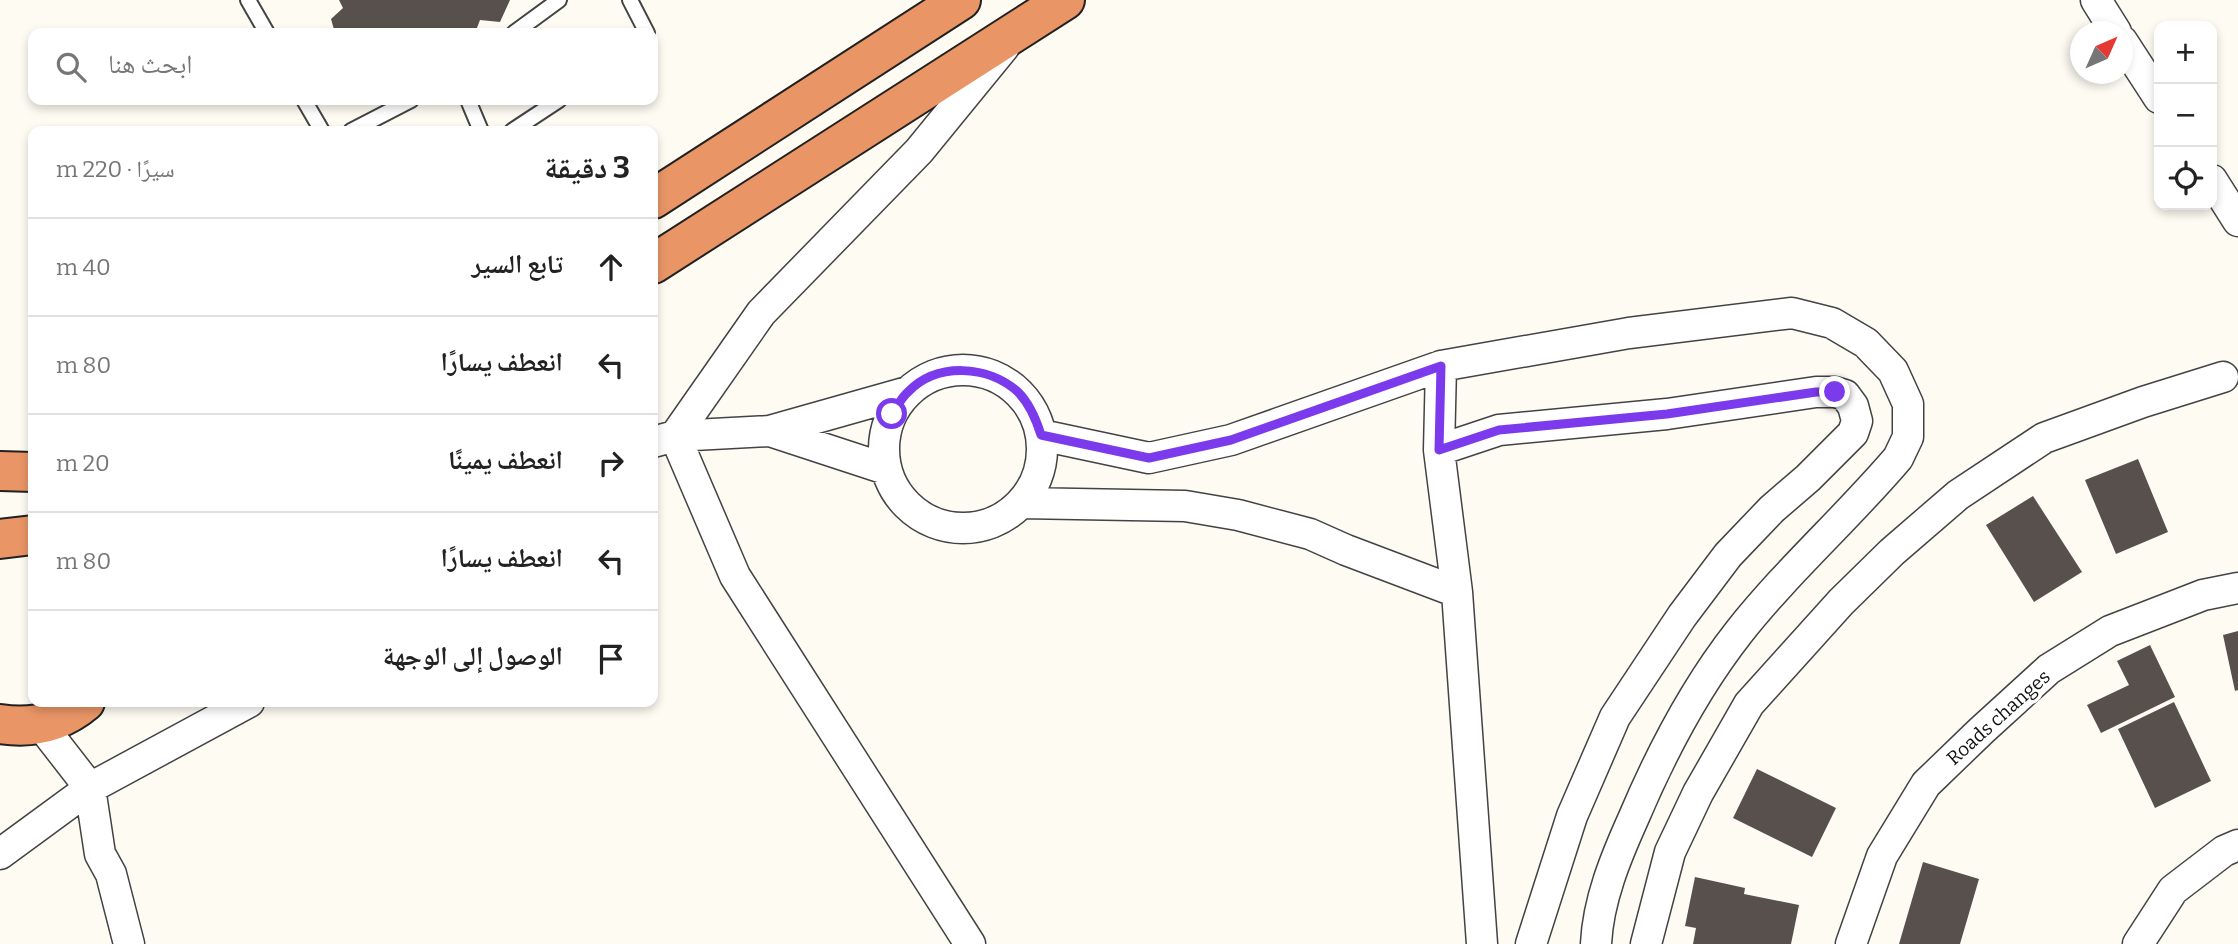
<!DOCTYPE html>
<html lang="ar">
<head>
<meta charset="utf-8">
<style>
  :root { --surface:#fff; --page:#f2f2f2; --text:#222; --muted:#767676; --line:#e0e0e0 }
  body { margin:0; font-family:Bitter,"Noto Naskh Arabic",serif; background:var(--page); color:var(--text); direction:rtl }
  .controls { position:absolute; right:21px; top:21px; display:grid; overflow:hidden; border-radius:14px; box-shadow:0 4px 10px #0003 }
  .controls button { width:63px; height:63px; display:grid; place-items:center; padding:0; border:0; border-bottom:2px solid var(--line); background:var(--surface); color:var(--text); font:35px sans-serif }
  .compass { position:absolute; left:2070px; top:21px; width:63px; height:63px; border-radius:50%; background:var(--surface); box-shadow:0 4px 10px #0003; rotate:45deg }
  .stop { position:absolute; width:21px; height:21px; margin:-16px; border:5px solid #7c3aed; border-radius:50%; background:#fff }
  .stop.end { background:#7c3aed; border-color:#fff; box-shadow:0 2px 7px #0008 }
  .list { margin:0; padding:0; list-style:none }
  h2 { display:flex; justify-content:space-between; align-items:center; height:91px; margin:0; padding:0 28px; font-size:30px }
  h2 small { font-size:23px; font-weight:400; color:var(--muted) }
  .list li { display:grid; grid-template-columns:46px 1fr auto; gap:21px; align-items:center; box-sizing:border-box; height:98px; padding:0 28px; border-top:2px solid var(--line) }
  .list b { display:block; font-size:26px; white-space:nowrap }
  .list em { font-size:23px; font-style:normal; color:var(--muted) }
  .icon { flex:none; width:38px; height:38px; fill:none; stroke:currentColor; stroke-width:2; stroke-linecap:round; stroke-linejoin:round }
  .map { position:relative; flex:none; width:2238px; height:944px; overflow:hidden; direction:ltr }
  .search { position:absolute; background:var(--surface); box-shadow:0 4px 10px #0003; left:28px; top:28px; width:630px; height:77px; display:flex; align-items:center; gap:18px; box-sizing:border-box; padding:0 24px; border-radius:14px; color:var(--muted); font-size:26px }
  .panel { position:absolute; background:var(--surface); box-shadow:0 4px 10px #0003; left:28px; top:126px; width:630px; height:581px; border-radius:14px; direction:rtl }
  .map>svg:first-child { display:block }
  .building { fill:#58504d }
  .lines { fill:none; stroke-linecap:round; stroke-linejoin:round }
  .lane-casing { stroke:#434343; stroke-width:18 }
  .street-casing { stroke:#434343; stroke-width:33 }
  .highway-casing { stroke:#212121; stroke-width:42 }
  .lane { stroke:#fff; stroke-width:14 }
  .street { stroke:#fff; stroke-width:30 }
  .highway { stroke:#e99566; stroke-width:38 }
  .route { stroke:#7c3aed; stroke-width:9 }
  .labels { text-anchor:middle; stroke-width:7; stroke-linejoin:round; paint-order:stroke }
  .street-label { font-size:19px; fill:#101010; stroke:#fff }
</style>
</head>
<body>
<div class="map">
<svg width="2238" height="944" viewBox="0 0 2238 944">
  <rect width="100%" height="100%" fill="#fefbf3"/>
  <path class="building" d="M 339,0 L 510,0 L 500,22 L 480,20 L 475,33 L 335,33 L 331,19 L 343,8 Z
    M 2138,459 L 2168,532 L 2116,554 L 2085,480 Z
    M 2033,496 L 2082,572 L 2034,602 L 1986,525 Z
    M 2238,631 L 2238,690 L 2235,691 L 2223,635 Z
    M 2150,645 L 2175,697 L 2101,733 L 2087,705 L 2129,685 L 2117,661 Z
    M 2174,702 L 2211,781 L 2155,808 L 2118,729 Z
    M 1757,769 L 1836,808 L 1812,857 L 1733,818 Z
    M 1923,862 L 1979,879 L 1960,944 L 1899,944 Z
    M 1695,877 L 1745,888 L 1744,894 L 1799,905 L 1791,944 L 1693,944 L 1696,928 L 1685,926 Z"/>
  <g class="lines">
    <defs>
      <path id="lane" d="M 248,0 L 267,33
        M 630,0 L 647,33
        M 514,33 L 559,0
        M 304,100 L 322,131
        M 468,100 L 481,131
        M 351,131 L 411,100
        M 512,131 L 559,100"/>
      <path id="street" d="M 2096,0 L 2116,32
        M 2122,41 L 2159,98
        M 2212,180 L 2238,221
        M 1441,366 L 1439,450 L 1457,592 L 1482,944
        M884 449a79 79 0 1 1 158 0a79 79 0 1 1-158 0Z
        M 770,431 L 886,469
        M 1041,435 L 1149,458 L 1231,440 L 1441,366 L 1629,333 L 1792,313 L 1832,323 L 1866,343 L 1893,371 L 1908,404 L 1908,437 L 1898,458 C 1847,518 1788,570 1739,632 C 1695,688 1662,751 1634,817 C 1616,857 1598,900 1596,944
        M 653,442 L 675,436 L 770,431 L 908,392
        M 1439,450 L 1499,430 L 1667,414 L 1816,392 L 1835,392 L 1845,395 L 1853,406 L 1857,421 L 1853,433 L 1808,478 L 1772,509 L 1728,555 L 1682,616 L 1615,717 L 1572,816 L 1531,944
        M 1022,503 L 1185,506 L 1238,515 L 1310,534 L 1346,550 L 1457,592
        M 41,725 L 90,788 L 100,854 L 111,874 L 129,944
        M 0,854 L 90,788 L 249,702
        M 970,944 L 735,576 L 675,436 L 761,313 L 919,151 L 1004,47
        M 1646,944 L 1670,852 L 1698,793 L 1749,704 L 1841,602 L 1892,552 L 1958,495 L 2044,438 L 2143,402 L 2223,377
        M 1851,944 L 1882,856 L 1926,784 L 1981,731 L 2049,669 L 2110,631 L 2203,595 L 2238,588
        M 2138,944 L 2173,890 L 2224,851 L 2238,845"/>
      <path id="highway" d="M 653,199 L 961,0
        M 653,264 L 1065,0
        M 0,471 L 33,472
        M 0,539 L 33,535
        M 0,724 C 32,729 60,723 85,702"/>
    </defs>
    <use href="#lane" class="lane-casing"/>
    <use href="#street" class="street-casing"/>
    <use href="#highway" class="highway-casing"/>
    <use href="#lane" class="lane"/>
    <use href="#street" class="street"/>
    <use href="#highway" class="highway"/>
  </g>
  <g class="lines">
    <path class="route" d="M 892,414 C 897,407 901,398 908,392 C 937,362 988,365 1018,392 C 1030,404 1036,419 1041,435 L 1149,458 L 1231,440 L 1441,366 L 1439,450 L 1499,430 L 1667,414 L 1816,392 L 1835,392"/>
  </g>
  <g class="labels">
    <g class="street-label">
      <text transform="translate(1998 717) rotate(-42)" y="7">Roads changes</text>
    </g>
  </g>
</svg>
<div class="controls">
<button>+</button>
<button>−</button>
<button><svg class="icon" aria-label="locate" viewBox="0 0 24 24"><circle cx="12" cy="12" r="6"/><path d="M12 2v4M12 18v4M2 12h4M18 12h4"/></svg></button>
</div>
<svg class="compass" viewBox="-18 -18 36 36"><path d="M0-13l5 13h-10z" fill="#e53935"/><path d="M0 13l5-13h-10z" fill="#767676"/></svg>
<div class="stop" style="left:892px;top:414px"></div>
<div class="stop end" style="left:1835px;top:392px"></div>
<div class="search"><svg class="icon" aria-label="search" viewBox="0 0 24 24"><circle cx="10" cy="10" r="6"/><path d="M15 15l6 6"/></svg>ابحث هنا</div>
<section class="panel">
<h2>3 دقيقة<small>سيرًا · 220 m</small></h2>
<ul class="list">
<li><svg class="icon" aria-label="ahead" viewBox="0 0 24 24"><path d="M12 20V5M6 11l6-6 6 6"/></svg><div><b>تابع السير</b></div><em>40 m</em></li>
<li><svg class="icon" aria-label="left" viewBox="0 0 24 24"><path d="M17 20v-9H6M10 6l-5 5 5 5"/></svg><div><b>انعطف يسارًا</b></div><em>80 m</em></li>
<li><svg class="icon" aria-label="right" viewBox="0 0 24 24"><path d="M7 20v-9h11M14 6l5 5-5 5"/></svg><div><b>انعطف يمينًا</b></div><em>20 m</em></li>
<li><svg class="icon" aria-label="left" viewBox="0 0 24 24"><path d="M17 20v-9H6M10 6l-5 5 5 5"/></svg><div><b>انعطف يسارًا</b></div><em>80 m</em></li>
<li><svg class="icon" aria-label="arrive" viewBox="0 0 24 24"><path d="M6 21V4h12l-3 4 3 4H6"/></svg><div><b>الوصول إلى الوجهة</b></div></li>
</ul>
</section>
</div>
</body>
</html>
